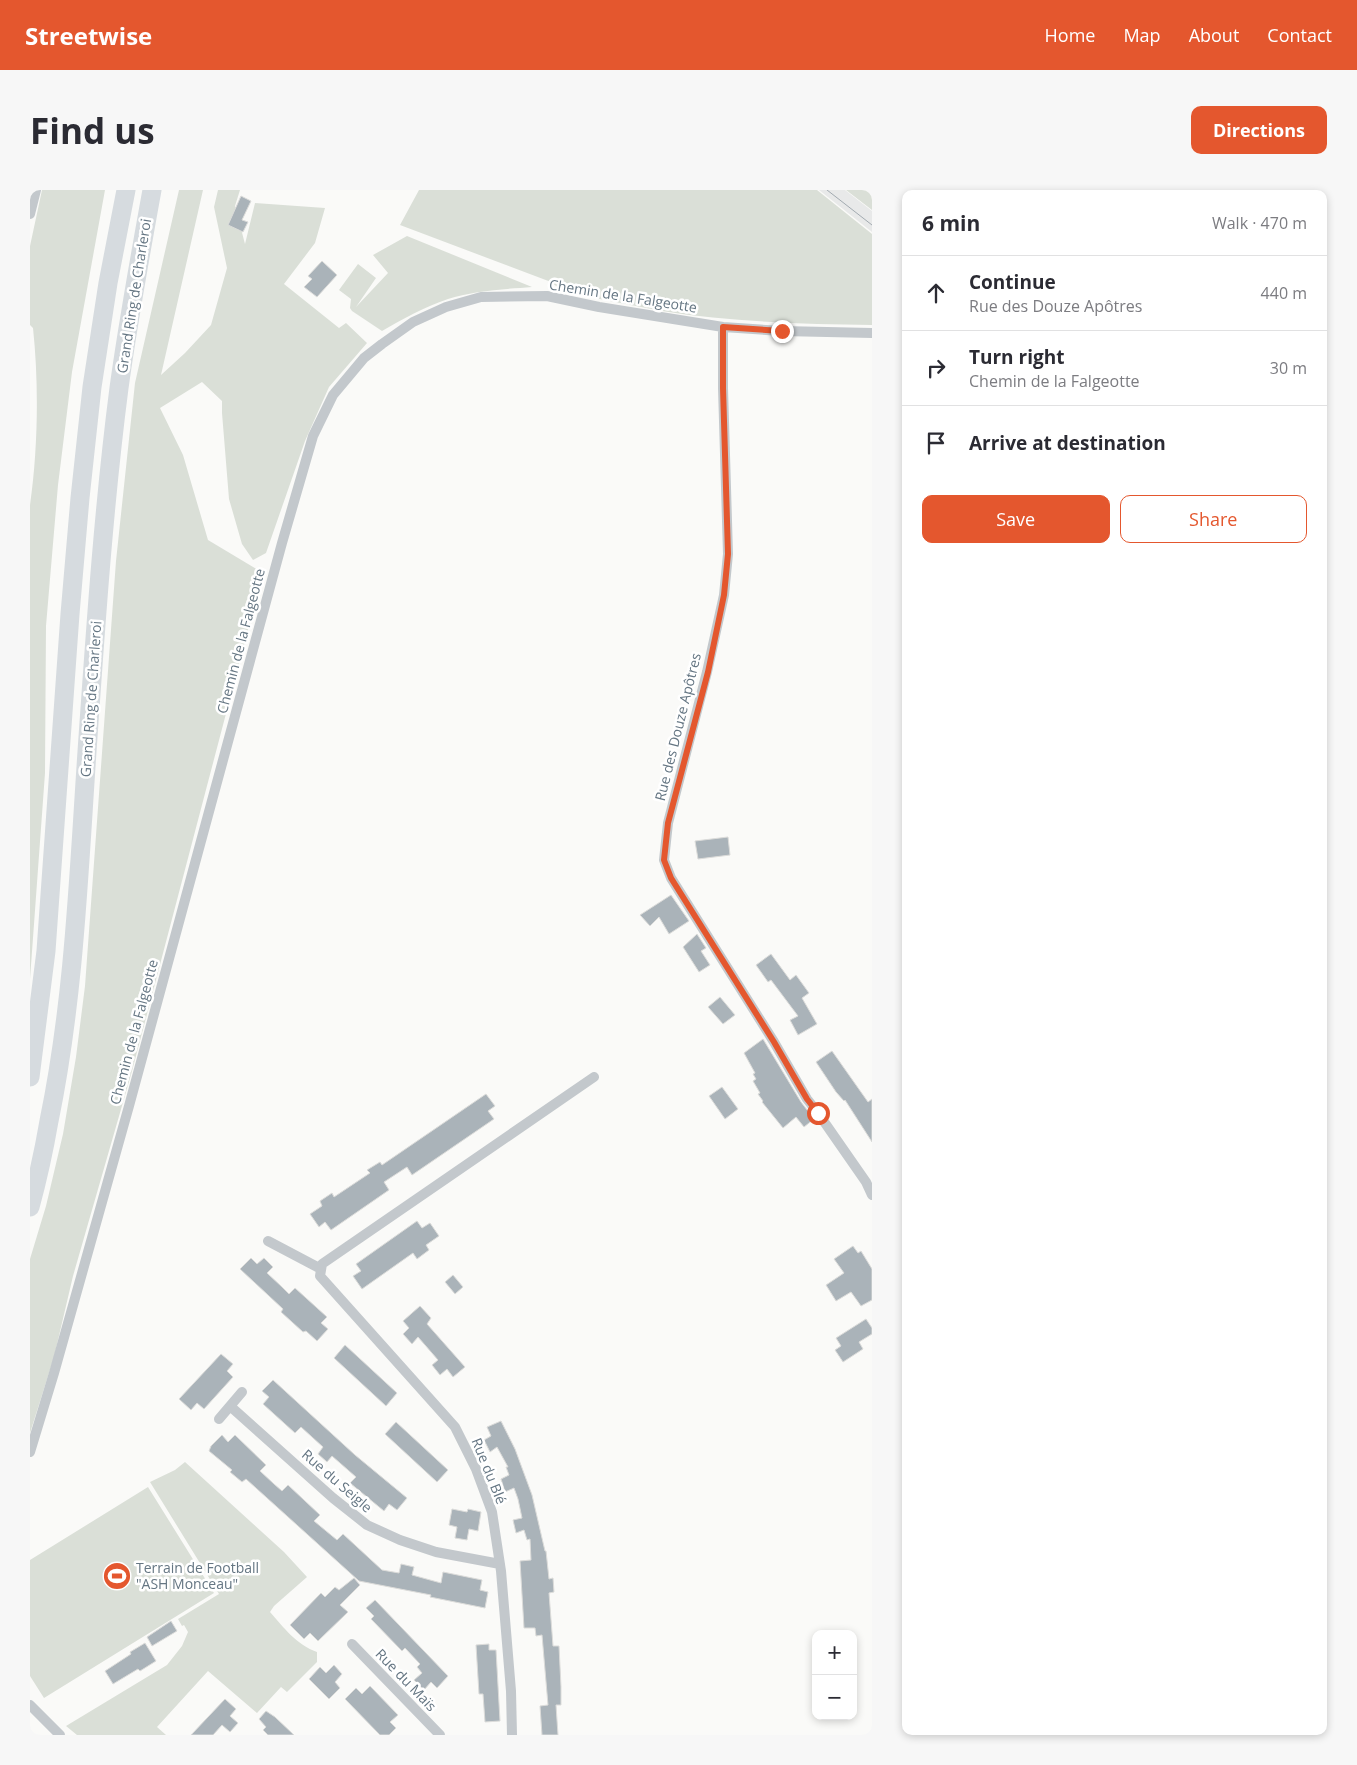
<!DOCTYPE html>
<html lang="en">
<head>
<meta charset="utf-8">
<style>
  :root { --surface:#fff; --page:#f7f7f7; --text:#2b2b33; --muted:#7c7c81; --line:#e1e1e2; --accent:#e4572e }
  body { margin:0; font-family:"Open Sans",sans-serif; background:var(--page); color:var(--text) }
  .controls { position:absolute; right:15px; bottom:15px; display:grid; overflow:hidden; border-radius:10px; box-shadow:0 2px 8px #0003 }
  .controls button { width:45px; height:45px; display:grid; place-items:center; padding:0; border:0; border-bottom:1px solid var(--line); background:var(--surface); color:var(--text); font:25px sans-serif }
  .stop { position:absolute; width:15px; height:15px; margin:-11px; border:4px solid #e4572e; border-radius:50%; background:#fff }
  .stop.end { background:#e4572e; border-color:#fff; box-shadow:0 1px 5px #0008 }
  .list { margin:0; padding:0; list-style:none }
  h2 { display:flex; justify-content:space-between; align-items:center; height:65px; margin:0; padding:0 20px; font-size:21px }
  h2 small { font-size:16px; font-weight:400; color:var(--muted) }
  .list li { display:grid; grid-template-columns:32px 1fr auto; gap:15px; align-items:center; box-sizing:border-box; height:75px; padding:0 20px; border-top:1px solid var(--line) }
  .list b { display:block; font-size:19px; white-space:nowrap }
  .list p { margin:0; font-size:16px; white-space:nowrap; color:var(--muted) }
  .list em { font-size:16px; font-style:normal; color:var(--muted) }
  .actions { display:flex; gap:10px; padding:15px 20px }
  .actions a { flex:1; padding:11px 0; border:1px solid var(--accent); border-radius:10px; text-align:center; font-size:18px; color:var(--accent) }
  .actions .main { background:var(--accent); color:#fff }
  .icon { flex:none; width:28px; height:28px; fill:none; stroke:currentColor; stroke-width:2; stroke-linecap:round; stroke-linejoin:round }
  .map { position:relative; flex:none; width:842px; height:1545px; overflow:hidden; border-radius:10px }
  header { display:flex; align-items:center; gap:30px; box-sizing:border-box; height:70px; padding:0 25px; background:var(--accent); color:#fff }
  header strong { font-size:24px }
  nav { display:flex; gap:28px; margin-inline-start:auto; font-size:18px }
  .intro { display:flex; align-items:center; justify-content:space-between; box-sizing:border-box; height:120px; padding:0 30px }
  h1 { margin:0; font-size:35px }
  .button { padding:12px 22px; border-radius:10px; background:var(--accent); color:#fff; font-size:18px; font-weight:700 }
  main { display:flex; gap:30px; padding:0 30px }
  aside { flex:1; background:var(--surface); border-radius:10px; box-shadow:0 2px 8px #0003 }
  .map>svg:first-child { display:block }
  .built { fill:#e8e9e9 }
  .green { fill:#dadfd7 }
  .building { fill:#aab3b9; stroke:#dcdcda }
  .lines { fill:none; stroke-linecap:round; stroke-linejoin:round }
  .minor { stroke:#c3c8cc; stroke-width:10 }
  .motorway { stroke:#d6dbdf; stroke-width:19 }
  .tram { stroke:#a2aab0; stroke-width:1 }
  .route { stroke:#e4572e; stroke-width:6 }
  .labels { text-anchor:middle; stroke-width:5; stroke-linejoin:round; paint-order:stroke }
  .street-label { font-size:14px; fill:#657683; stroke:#fff }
  .poi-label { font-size:14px; fill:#657683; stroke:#fff; text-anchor:start }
</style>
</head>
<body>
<header>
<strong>Streetwise</strong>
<nav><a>Home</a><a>Map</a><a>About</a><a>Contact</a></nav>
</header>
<div class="intro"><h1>Find us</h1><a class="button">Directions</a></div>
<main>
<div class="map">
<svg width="842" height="1545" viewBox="0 0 842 1545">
  <rect width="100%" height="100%" fill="#fafaf8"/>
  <path class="built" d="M 789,0 L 815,0 L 842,21 L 842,42 Z"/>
  <path class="green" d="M 12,0 L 75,0 L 42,182 L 28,295 L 16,436 L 15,583 L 0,789 L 0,315 C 8,259 9,194 3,138 L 0,135 L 0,56 Z
    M 149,0 L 173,0 L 131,185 L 155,163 L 181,135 L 197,78 L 184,17 L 188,0 L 210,0 L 205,16 L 215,54 L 225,13 L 295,18 L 285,53 L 254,94 L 309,138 L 316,133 L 337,153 L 299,197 L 275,251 L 236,363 L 223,370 L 212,354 L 199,309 L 192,223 L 192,211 L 172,192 L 130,218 L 153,265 L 178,350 L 233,383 L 102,881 L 43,1086 L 24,1167 L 0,1243 L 0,1069 L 16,1016 L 33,944 L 46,867 L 55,796 L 86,371 L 105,193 Z
    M 389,0 L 787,0 L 842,44 L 842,135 C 772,134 701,132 632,121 C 599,115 566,108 534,102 L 521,92 L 370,35 Z
    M 816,0 L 842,0 L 842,20 Z
    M 377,46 L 502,97 C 476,99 442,101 418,109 C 394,117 373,129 352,141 L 322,121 L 320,118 L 321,109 L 309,100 L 328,74 L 346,88 L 326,117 L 358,83 L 343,65 Z
    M 155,1272 L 254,1362 L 277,1387 L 244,1416 L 240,1422 C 254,1438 267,1455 287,1462 L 287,1472 L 257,1502 L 251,1497 L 227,1523 L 178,1481 L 127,1537 L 136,1545 L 47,1545 L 36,1536 L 137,1475 L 152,1456 L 158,1442 L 154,1435 L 152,1436 L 148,1429 L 189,1404 L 120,1292 L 145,1280 Z
    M 118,1297 L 184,1403 L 14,1508 L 0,1486 L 0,1370 Z"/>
  <path class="building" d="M 211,6 L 221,11 L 212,30 L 218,32 L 213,42 L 198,35 Z
    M 292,71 L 307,85 L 287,107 L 274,97 L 282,89 L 278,86 Z
    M 698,647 L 700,665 L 668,669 L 665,651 Z
    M 641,705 L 659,731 L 639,744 L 629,727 L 620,736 L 610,725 Z
    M 667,744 L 676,758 L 671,761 L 680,775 L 669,782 L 653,757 Z
    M 741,764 L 760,790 L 766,785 L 779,803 L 772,808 L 787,834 L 768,845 L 760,830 L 768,826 L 741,790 L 738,792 L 726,775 Z
    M 690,807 L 705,825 L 693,834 L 678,817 Z
    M 733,849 L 771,912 L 784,929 L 774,937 L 766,927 L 753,938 L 732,912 L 733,911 L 728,904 L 730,903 L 723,891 L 726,889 L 723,884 L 725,883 L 714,863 Z
    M 802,861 L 838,912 L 842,909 L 842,952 L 815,910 L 814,911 L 806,902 L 786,872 Z
    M 692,897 L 708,919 L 695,929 L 679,906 Z
    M 456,904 L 465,916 L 458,921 L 464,929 L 382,985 L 377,977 L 354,992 L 359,1000 L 301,1040 L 295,1032 L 289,1037 L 280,1024 L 292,1016 L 290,1011 L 302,1003 L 304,1007 L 340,983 L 337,980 L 350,972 L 352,975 Z
    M 387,1031 L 392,1038 L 400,1033 L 409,1046 L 396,1055 L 399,1060 L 387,1069 L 383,1063 L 332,1099 L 323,1086 L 331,1081 L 326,1074 Z
    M 823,1056 L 828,1063 L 831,1061 L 842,1079 L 842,1110 L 831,1116 L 821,1102 L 806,1111 L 796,1095 L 814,1083 L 804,1069 Z
    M 221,1068 L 227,1074 L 234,1068 L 243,1077 L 237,1083 L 252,1097 L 259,1104 L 265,1098 L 297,1127 L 291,1133 L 298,1139 L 287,1151 L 276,1141 L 273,1142 L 251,1122 L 253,1119 L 210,1079 Z
    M 423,1085 L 433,1097 L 425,1104 L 415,1092 Z
    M 390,1116 L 401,1128 L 397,1134 L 435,1177 L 423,1187 L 417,1179 L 410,1185 L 402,1175 L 408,1170 L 395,1155 L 388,1147 L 382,1154 L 373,1144 L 379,1138 L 373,1131 Z
    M 836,1129 L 842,1138 L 842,1144 L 829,1152 L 833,1159 L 813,1172 L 805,1160 L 811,1156 L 806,1148 Z
    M 315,1155 L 367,1203 L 356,1216 L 304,1168 Z
    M 191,1164 L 203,1174 L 197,1181 L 203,1187 L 174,1219 L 167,1213 L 161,1220 L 149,1209 Z
    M 243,1190 L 325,1265 L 377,1308 L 367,1320 L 359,1314 L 354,1321 L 320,1293 L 326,1287 L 302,1266 L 297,1272 L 288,1264 L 293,1257 L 271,1237 L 265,1243 L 233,1214 L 239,1207 L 232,1201 Z
    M 471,1231 L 485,1259 L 502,1305 L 515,1361 L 516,1361 L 519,1389 L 523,1388 L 524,1402 L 519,1403 L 523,1456 L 529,1456 L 531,1497 L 531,1515 L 526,1515 L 528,1545 L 512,1545 L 510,1516 L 518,1515 L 512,1445 L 506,1446 L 505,1438 L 494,1438 L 490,1371 L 501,1370 L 500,1349 L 497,1350 L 494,1340 L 486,1343 L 483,1330 L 492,1328 L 488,1309 L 484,1298 L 475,1302 L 471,1289 L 479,1285 L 476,1277 L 478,1277 L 467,1257 L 460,1262 L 454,1250 L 461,1246 L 457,1237 Z
    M 366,1232 L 418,1280 L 407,1292 L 355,1244 Z
    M 192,1245 L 198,1252 L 205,1245 L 236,1275 L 230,1281 L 244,1294 L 252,1301 L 258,1295 L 290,1325 L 284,1331 L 307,1350 L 313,1344 L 352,1380 L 369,1383 L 371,1374 L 384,1377 L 382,1385 L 411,1393 L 413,1382 L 452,1390 L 450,1400 L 458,1402 L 455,1418 L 400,1407 L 401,1405 L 329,1391 L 216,1289 L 212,1292 L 200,1282 L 202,1280 L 179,1261 L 181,1256 Z
    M 422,1319 L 437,1322 L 438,1319 L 451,1322 L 448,1341 L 439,1339 L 437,1350 L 425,1348 L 427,1337 L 419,1335 Z
    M 324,1388 L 330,1395 L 310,1415 L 318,1422 L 288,1451 L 280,1443 L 274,1449 L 260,1435 L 291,1403 L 295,1407 L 305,1397 L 309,1400 Z
    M 345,1410 L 418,1486 L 407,1498 L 401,1492 L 394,1500 L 384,1490 L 392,1483 L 387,1477 L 390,1474 L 375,1458 L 372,1461 L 341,1429 L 344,1426 L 336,1418 Z
    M 141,1431 L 147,1441 L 122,1456 L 117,1447 Z
    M 115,1453 L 126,1471 L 110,1481 L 108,1479 L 83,1494 L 75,1481 L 101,1464 L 100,1462 Z
    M 459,1454 L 459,1460 L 466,1460 L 470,1531 L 455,1532 L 453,1504 L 449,1504 L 446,1455 Z
    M 304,1475 L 312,1484 L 305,1492 L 310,1498 L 299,1509 L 279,1489 L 290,1477 L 296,1483 Z
    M 340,1496 L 368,1525 L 360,1532 L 366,1538 L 359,1545 L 350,1545 L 315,1509 L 326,1498 L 332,1504 Z
    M 195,1509 L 206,1519 L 200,1526 L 208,1533 L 200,1542 L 192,1535 L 183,1545 L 161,1545 Z
    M 236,1521 L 245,1527 L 264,1545 L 238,1545 L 233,1540 L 236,1537 L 229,1529 Z"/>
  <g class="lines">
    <path class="minor" d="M 0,24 L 6,0
      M 693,137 L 693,198 L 698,364 L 694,405 L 677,482 L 638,633 L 634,670 L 641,688 L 744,852 L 777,909 L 788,923 L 836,992 L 842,1005
      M 238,1051 L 291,1079
      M 200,1216 L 303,1308 L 337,1335 L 370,1350 L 406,1362 L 470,1374
      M 189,1229 L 212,1202
      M 0,1262 L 24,1183 L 99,916 L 252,353 L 283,246 L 303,205 L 334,168 L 352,154 L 383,132 L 416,117 L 451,107 L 517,106 L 569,117 L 693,137 L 752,141 L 842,143
      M 322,1454 L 410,1545
      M 0,1515 L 30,1545
      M 482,1545 L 481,1501 L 471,1381 L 462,1322 L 446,1279 L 425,1237 L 290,1086 L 292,1074 L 564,887"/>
    <path class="motorway" d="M 0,887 L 16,761 L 40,424 L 50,308 L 62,197 L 78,93 L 96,0
      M 0,1017 C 8,988 14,960 19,931 C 45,805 49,675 58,547 C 66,431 74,314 89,198 C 98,132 110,66 122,0"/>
    <path class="tram" d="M 797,0 L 842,35"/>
  </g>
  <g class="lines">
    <path class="route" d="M 752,141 L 693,137 L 693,198 L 698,364 L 694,405 L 678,482 L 638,633 L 634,670 L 641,688 L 744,852 L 777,909 L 788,923"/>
  </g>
  <defs>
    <symbol id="stadium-disc" viewBox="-11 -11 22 22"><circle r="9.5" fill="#e4572e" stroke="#fff"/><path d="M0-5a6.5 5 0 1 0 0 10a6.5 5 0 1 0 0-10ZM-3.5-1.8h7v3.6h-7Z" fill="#fff"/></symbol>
  </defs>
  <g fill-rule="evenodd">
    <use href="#stadium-disc" x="71" y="1370" width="32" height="32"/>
  </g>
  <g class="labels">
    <g class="street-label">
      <text transform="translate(104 106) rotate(-81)" y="5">Grand Ring de Charleroi</text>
      <text transform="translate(593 106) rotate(9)" y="5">Chemin de la Falgeotte</text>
      <text transform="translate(211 451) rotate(-75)" y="5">Chemin de la Falgeotte</text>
      <text transform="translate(61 509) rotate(-86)" y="5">Grand Ring de Charleroi</text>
      <text transform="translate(648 537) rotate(-76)" y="5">Rue des Douze Apôtres</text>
      <text transform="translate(104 842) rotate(-75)" y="5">Chemin de la Falgeotte</text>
      <text transform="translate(459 1281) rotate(68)" y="5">Rue du Blé</text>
      <text transform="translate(307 1291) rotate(41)" y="5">Rue du Seigle</text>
      <text transform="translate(376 1490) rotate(46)" y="5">Rue du Maïs</text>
    </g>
    <g class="poi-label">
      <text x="106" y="1383">Terrain de Football<tspan x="106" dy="16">"ASH Monceau"</tspan></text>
    </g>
  </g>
</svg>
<div class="controls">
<button>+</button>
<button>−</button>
</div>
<div class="stop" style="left:788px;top:923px"></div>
<div class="stop end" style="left:752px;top:141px"></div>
</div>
<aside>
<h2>6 min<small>Walk · 470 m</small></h2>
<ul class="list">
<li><svg class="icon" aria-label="ahead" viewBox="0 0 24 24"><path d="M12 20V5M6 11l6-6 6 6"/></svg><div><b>Continue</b><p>Rue des Douze Apôtres</p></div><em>440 m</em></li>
<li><svg class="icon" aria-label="right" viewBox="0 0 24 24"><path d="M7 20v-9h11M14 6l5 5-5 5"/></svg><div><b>Turn right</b><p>Chemin de la Falgeotte</p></div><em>30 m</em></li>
<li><svg class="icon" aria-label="arrive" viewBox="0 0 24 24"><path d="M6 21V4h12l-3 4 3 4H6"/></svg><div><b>Arrive at destination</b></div></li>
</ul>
<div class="actions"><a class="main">Save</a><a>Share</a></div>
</aside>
</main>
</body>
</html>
